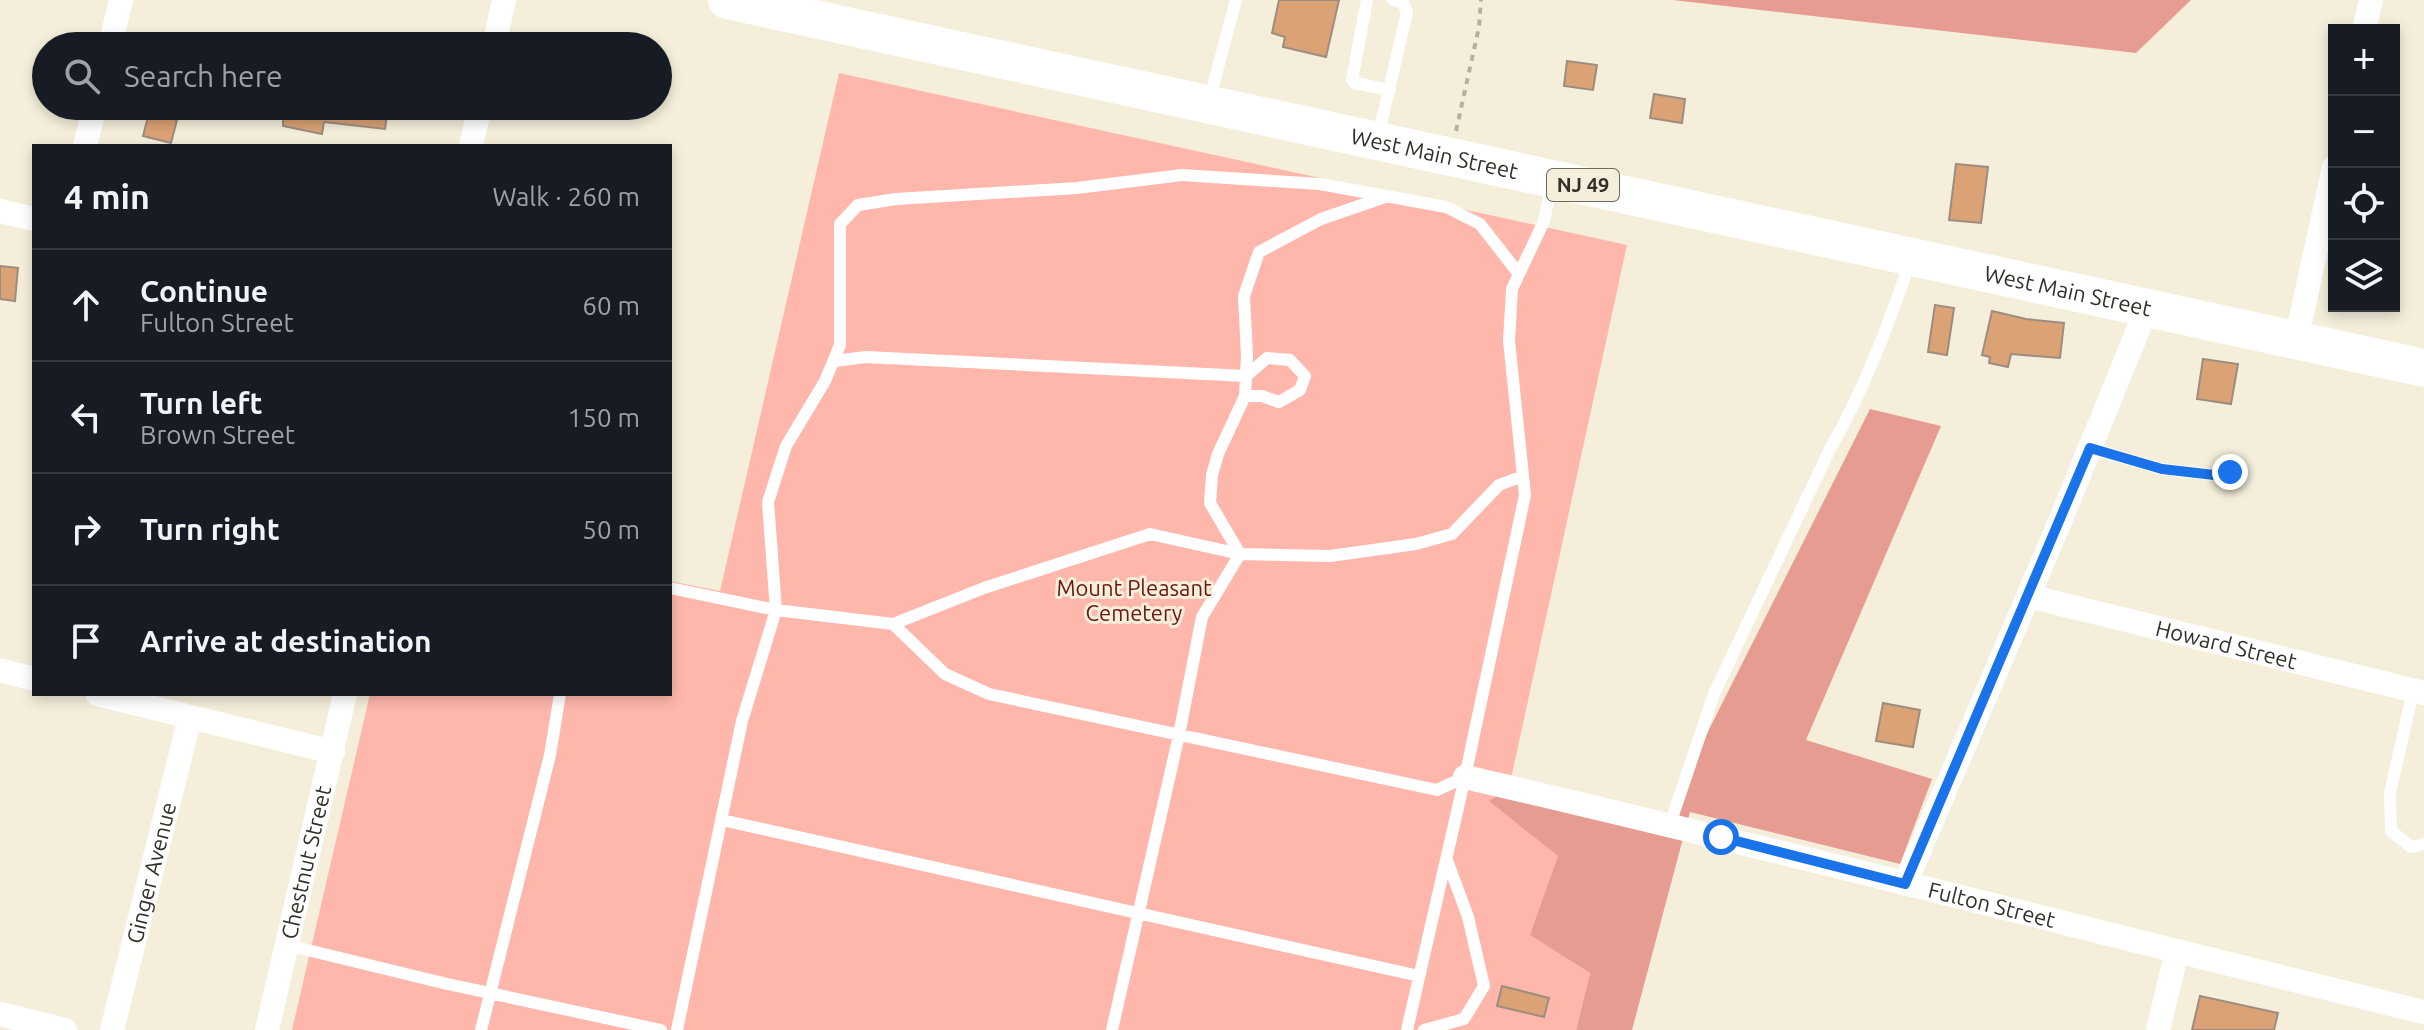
<!DOCTYPE html>
<html lang="en">
<head>
<meta charset="utf-8">
<style>
  :root { --surface:#171b24; --page:#242831; --text:#f1f3f6; --muted:#9ea1a6; --line:#363941 }
  body { margin:0; font-family:Ubuntu,sans-serif; background:var(--page); color:var(--text) }
  .controls { position:absolute; right:24px; top:24px; display:grid; overflow:hidden; border-radius:0px; box-shadow:0 4px 12px #0003 }
  .controls button { width:72px; height:72px; display:grid; place-items:center; padding:0; border:0; border-bottom:2px solid var(--line); background:var(--surface); color:var(--text); font:40px sans-serif }
  .stop { position:absolute; width:24px; height:24px; margin:-18px; border:6px solid #1a73e8; border-radius:50%; background:#fff }
  .stop.end { background:#1a73e8; border-color:#fff; box-shadow:0 2px 8px #0008 }
  .list { margin:0; padding:0; list-style:none }
  h2 { display:flex; justify-content:space-between; align-items:center; height:104px; margin:0; padding:0 32px; font-size:34px }
  h2 small { font-size:26px; font-weight:400; color:var(--muted) }
  .list li { display:grid; grid-template-columns:52px 1fr auto; gap:24px; align-items:center; box-sizing:border-box; height:112px; padding:0 32px; border-top:2px solid var(--line) }
  .list b { display:block; font-size:30px; white-space:nowrap }
  .list p { margin:0; font-size:26px; white-space:nowrap; color:var(--muted) }
  .list em { font-size:26px; font-style:normal; color:var(--muted) }
  .icon { flex:none; width:44px; height:44px; fill:none; stroke:currentColor; stroke-width:2; stroke-linecap:round; stroke-linejoin:round }
  .map { position:relative; flex:none; width:2424px; height:1030px; overflow:hidden }
  .search { position:absolute; background:var(--surface); box-shadow:0 4px 12px #0003; left:32px; top:32px; width:640px; height:88px; display:flex; align-items:center; gap:20px; box-sizing:border-box; padding:0 28px; border-radius:44px; color:var(--muted); font-size:30px }
  .panel { position:absolute; background:var(--surface); box-shadow:0 4px 12px #0003; left:32px; top:144px; width:640px; height:552px; border-radius:0px }
  .map>svg:first-child { display:block }
  .green { fill:#ffb7ac }
  .forest { fill:#e69c91 }
  .building { fill:#dba375; stroke:#9d8d81; stroke-width:2 }
  .lines { fill:none; stroke-linecap:round; stroke-linejoin:round }
  .path { stroke:#b5b0a1; stroke-width:4; stroke-dasharray:6 6; stroke-linecap:butt }
  .service { stroke:#fff; stroke-width:12 }
  .minor { stroke:#fff; stroke-width:24 }
  .trunk { stroke:#fff; stroke-width:38 }
  .route { stroke:#1a73e8; stroke-width:10 }
  .labels { text-anchor:middle; stroke-width:6; stroke-linejoin:round; paint-order:stroke }
  .shield { fill:#f4eedb; stroke:#6c695e; stroke-width:2 }
  .shield-label { font-size:20px; font-weight:bold; fill:#323029 }
  .street-label { font-size:22px; fill:#323029; stroke:#f4eedb }
  .park-label { font-size:22px; fill:#6c1610; stroke:#f4eedb }
</style>
</head>
<body>
<div class="map">
<svg width="2424" height="1030" viewBox="0 0 2424 1030">
  <rect width="100%" height="100%" fill="#f4eedb"/>
  <path class="green" d="M 839,73 L 1627,245 L 1509,788 L 1558,856 L 1531,935 L 1590,973 L 1576,1030 L 292,1030 L 370,694 L 670,694 L 670,581 L 720,591 Z"/>
  <path class="forest" d="M 1673,0 L 2191,0 L 2136,53 Z
    M 1870,409 L 1941,426 L 1806,740 L 1932,779 L 1900,864 L 1690,812 L 1632,1030 L 1576,1030 L 1590,973 L 1530,935 L 1558,856 L 1489,801 L 1509,788 L 1657,833 Z"/>
  <path class="building" d="M 1279,0 L 1339,0 L 1326,57 L 1283,47 L 1285,37 L 1272,33 Z
    M 1567,61 L 1597,65 L 1593,90 L 1564,86 Z
    M 1654,94 L 1685,99 L 1682,123 L 1650,118 Z
    M 283,106 L 375,106 L 388,108 L 385,129 L 324,122 L 322,134 L 283,126 Z
    M 149,113 L 177,120 L 171,143 L 143,136 Z
    M 1956,164 L 1988,167 L 1981,223 L 1949,220 Z
    M 0,266 L 18,268 L 15,301 L 0,299 Z
    M 1935,305 L 1954,308 L 1947,355 L 1928,352 Z
    M 1992,311 L 2026,319 L 2064,323 L 2060,358 L 2011,354 L 2008,367 L 1989,363 L 1990,357 L 1982,355 Z
    M 2203,359 L 2238,364 L 2231,404 L 2197,399 Z
    M 1883,703 L 1920,710 L 1913,747 L 1876,741 Z
    M 1502,986 L 1549,998 L 1544,1017 L 1497,1006 Z
    M 2200,996 L 2278,1013 L 2274,1030 L 2192,1030 Z"/>
  <g class="lines">
    <path class="path" d="M 1456,131 L 1479,27 L 1481,0"/>
    <path class="service" d="M 1367,0 L 1352,80 L 1355,83 L 1390,90
      M 1209,101 L 1236,0
      M 1378,137 L 1407,12 L 1403,3 L 1393,0
      M 834,361 L 866,357 L 1246,376 L 1267,358 L 1290,360 L 1305,376 L 1300,390 L 1279,402 L 1262,396 L 1245,396
      M 2090,448 L 2162,469 L 2223,476 L 2230,472
      M 1240,554 L 1210,503 L 1212,475 L 1218,454 L 1245,396 L 1247,356 L 1244,296 L 1259,252 L 1321,219 L 1388,196
      M 670,588 L 776,610 L 893,624 L 945,674 L 989,694 L 1437,790 L 1465,777 L 1407,1030
      M 893,624 L 984,588 L 1150,534 L 1240,554
      M 2413,691 L 2390,793 L 2391,831 L 2411,847 L 2424,844
      M 1465,777 L 1525,495 L 1509,341 L 1512,289 L 1544,221 L 1552,182
      M 722,820 L 1419,976
      M 1670,824 L 1714,694 L 1830,449 C 1864,390 1888,326 1910,262
      M 287,945 L 443,983 L 661,1030
      M 481,1030 L 550,755 L 560,694
      M 677,1030 L 742,721 L 776,610 L 768,502 L 786,446 L 825,381 L 840,345 L 840,224 L 858,205 L 896,199 L 1077,188 L 1182,175 L 1320,184 L 1446,207 L 1480,224 L 1519,274
      M 1112,1030 L 1179,735 L 1202,617 L 1240,554 L 1330,556 L 1416,544 L 1452,534 L 1499,485 L 1523,476
      M 1424,1030 L 1464,1019 L 1484,986 L 1468,917 L 1447,860"/>
    <g class="minor">
      <path d="M 2364,30 L 2371,0"/>
      <path d="M 110,46 L 121,0"/>
      <path d="M 494,46 L 504,0"/>
      <path d="M 85,146 L 95,106"/>
      <path d="M 471,146 L 480,106"/>
      <path d="M 0,211 L 34,219"/>
      <path d="M 2296,341 L 2334,167"/>
      <path id="s1" d="M 2028,596 L 2424,693"/>
      <path d="M 0,670 L 34,679"/>
      <path d="M 97,694 L 333,752"/>
      <path id="s2" d="M 1465,777 C 1786,851 2104,934 2424,1012"/>
      <path d="M 1905,884 L 2061,519 L 2147,308"/>
      <path d="M 0,1014 L 65,1030"/>
      <path id="s3" d="M 112,1030 L 190,717"/>
      <path id="s4" d="M 267,1030 L 345,694"/>
      <path d="M 2158,1030 L 2177,951"/>
    </g>
    <path class="trunk" id="s5" d="M 727,0 L 2424,368"/>
  </g>
  <g class="lines">
    <path class="route" d="M 1721,837 L 1905,884 L 2090,448 L 2162,469 L 2223,476 L 2230,472"/>
  </g>
  <g class="labels">
    <rect class="shield" x="1547" y="169" width="72" height="32" rx="6"/>
    <g class="shield-label">
      <text x="1583" y="192">NJ 49</text>
    </g>
    <g class="street-label">
      <text dy="8" stroke="none"><textPath href="#s5" startOffset="724">West Main Street</textPath></text>
      <text dy="8" stroke="none"><textPath href="#s5" startOffset="1372">West Main Street</textPath></text>
      <text dy="8" stroke="none"><textPath href="#s1" startOffset="204">Howard Street</textPath></text>
      <text dy="8" stroke="none"><textPath href="#s4" startOffset="172">Chestnut Street</textPath></text>
      <text dy="8" stroke="none"><textPath href="#s3" startOffset="162">Ginger Avenue</textPath></text>
      <text dy="8" stroke="none"><textPath href="#s2" startOffset="542">Fulton Street</textPath></text>
    </g>
    <g class="park-label">
      <text x="1134" y="596">Mount Pleasant<tspan x="1134" dy="25">Cemetery</tspan></text>
    </g>
  </g>
</svg>
<div class="controls">
<button>+</button>
<button>−</button>
<button><svg class="icon" aria-label="locate" viewBox="0 0 24 24"><circle cx="12" cy="12" r="6"/><path d="M12 2v4M12 18v4M2 12h4M18 12h4"/></svg></button>
<button><svg class="icon" aria-label="layers" viewBox="0 0 24 24"><path d="M12 4l9 5-9 5-9-5zM3 14l9 5 9-5"/></svg></button>
</div>
<div class="stop" style="left:1721px;top:837px"></div>
<div class="stop end" style="left:2230px;top:472px"></div>
<div class="search"><svg class="icon" aria-label="search" viewBox="0 0 24 24"><circle cx="10" cy="10" r="6"/><path d="M15 15l6 6"/></svg>Search here</div>
<section class="panel">
<h2>4 min<small>Walk · 260 m</small></h2>
<ul class="list">
<li><svg class="icon" aria-label="ahead" viewBox="0 0 24 24"><path d="M12 20V5M6 11l6-6 6 6"/></svg><div><b>Continue</b><p>Fulton Street</p></div><em>60 m</em></li>
<li><svg class="icon" aria-label="left" viewBox="0 0 24 24"><path d="M17 20v-9H6M10 6l-5 5 5 5"/></svg><div><b>Turn left</b><p>Brown Street</p></div><em>150 m</em></li>
<li><svg class="icon" aria-label="right" viewBox="0 0 24 24"><path d="M7 20v-9h11M14 6l5 5-5 5"/></svg><div><b>Turn right</b></div><em>50 m</em></li>
<li><svg class="icon" aria-label="arrive" viewBox="0 0 24 24"><path d="M6 21V4h12l-3 4 3 4H6"/></svg><div><b>Arrive at destination</b></div></li>
</ul>
</section>
</div>
</body>
</html>
